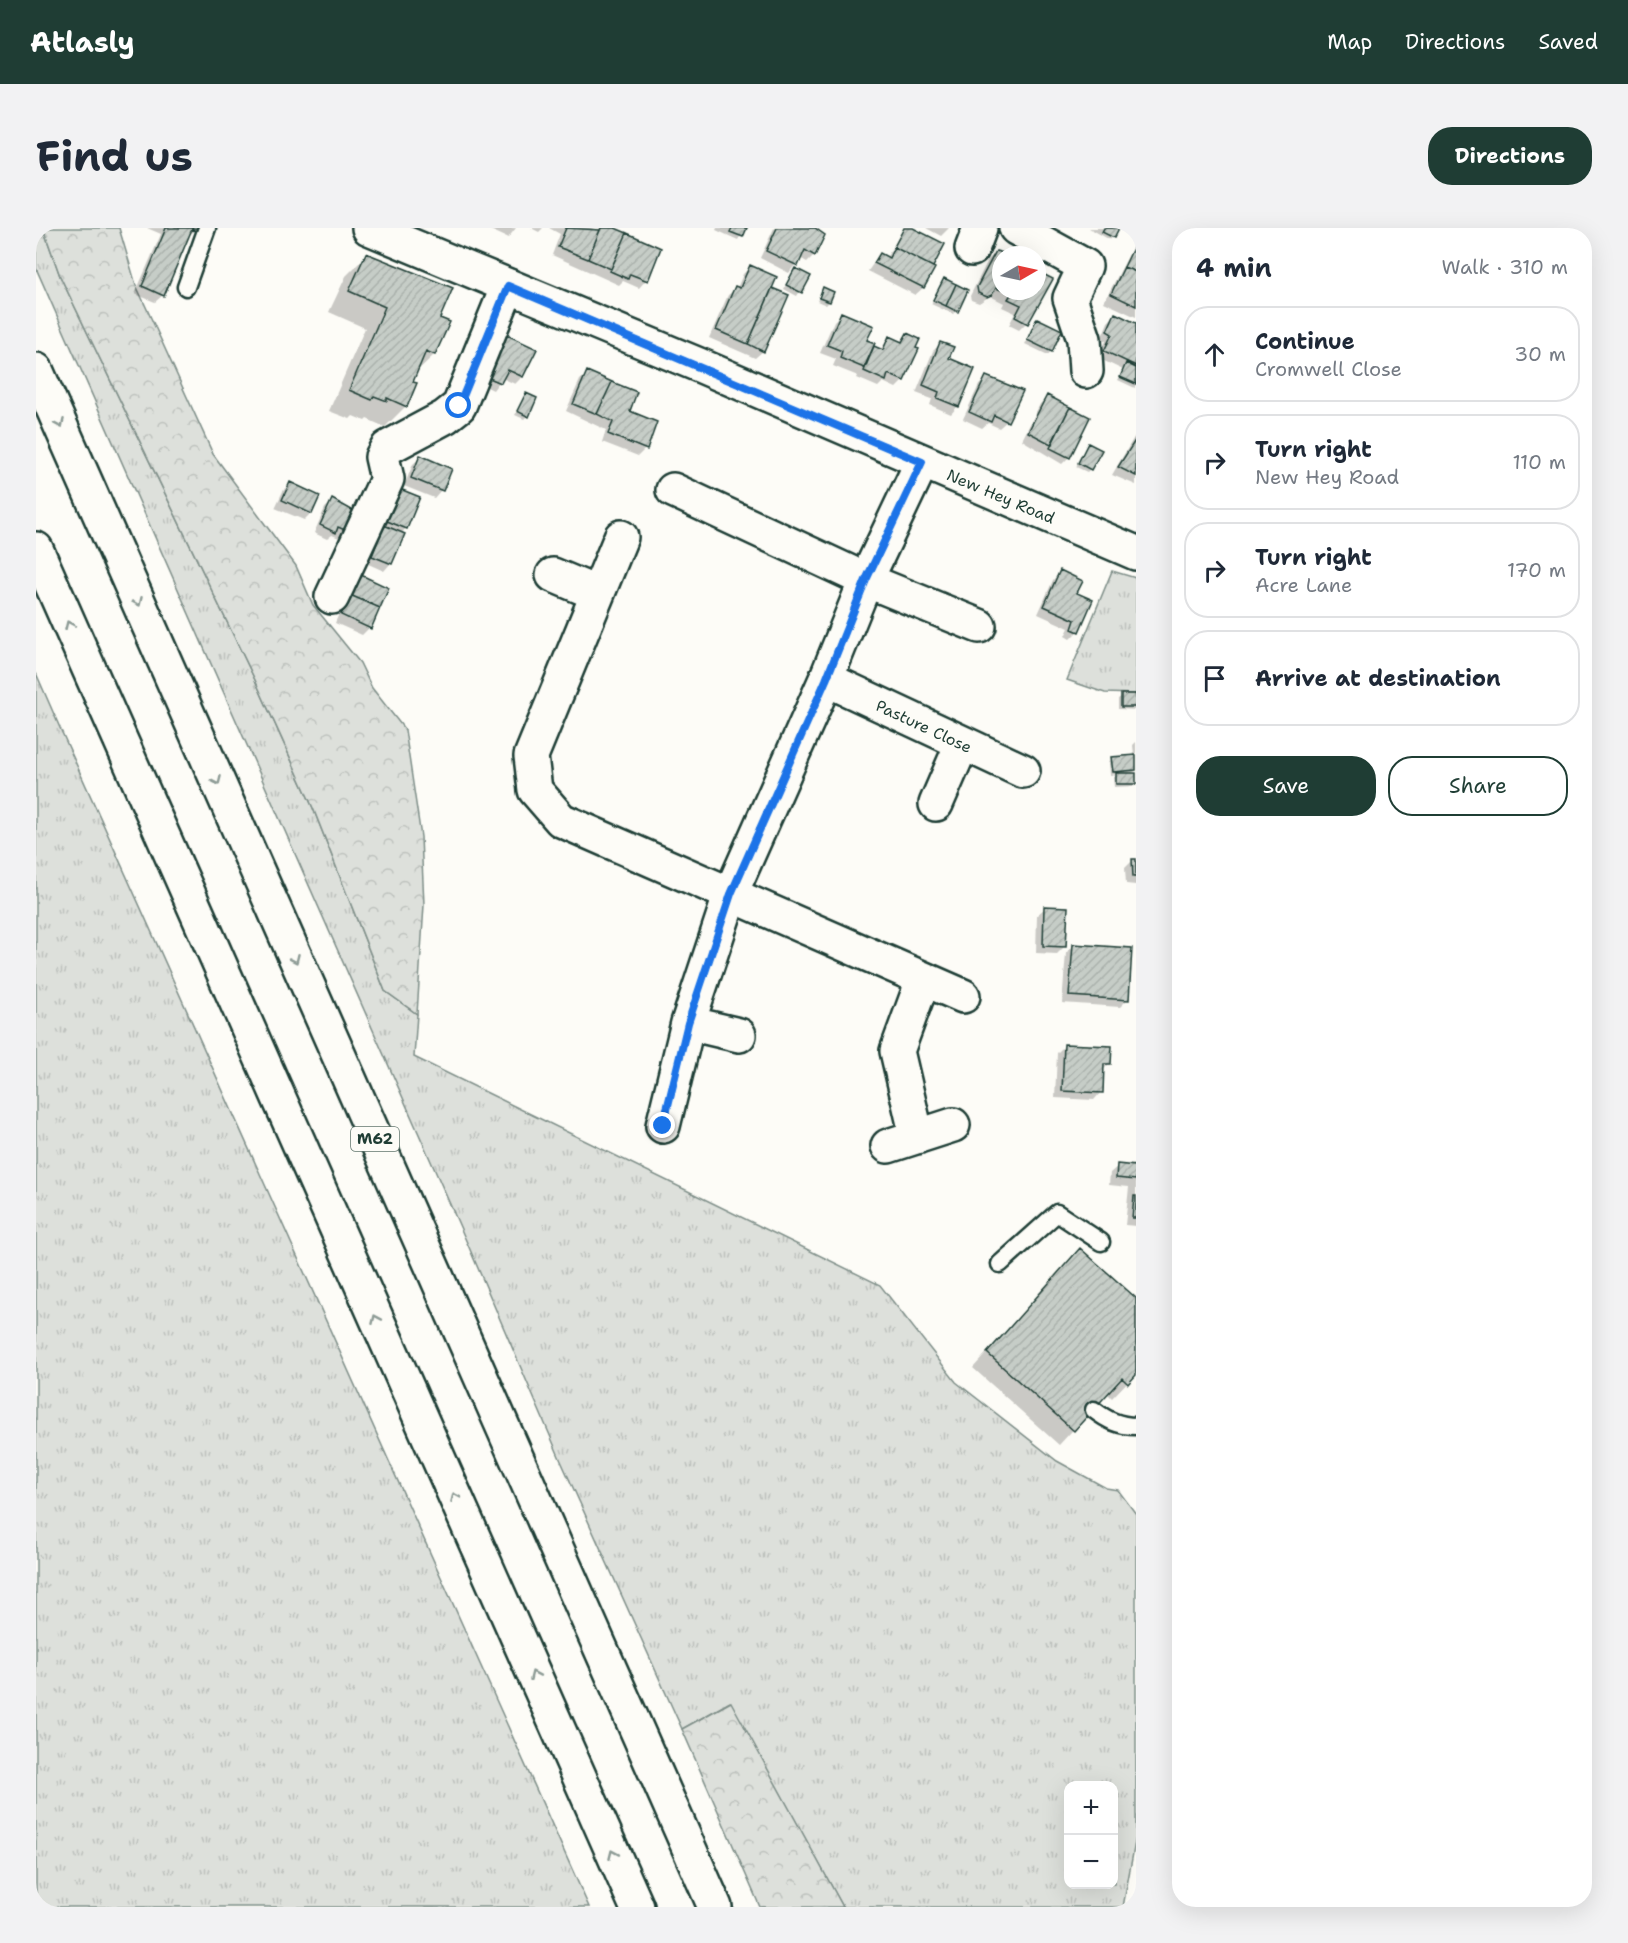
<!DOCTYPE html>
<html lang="en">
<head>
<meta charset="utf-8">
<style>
  :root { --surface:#fff; --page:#f2f2f3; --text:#1f2937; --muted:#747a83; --line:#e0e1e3; --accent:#1f3d34 }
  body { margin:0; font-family:"Shantell Sans",sans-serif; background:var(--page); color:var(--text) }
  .controls { position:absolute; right:18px; bottom:18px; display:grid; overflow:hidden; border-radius:12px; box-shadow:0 6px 24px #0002 }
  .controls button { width:54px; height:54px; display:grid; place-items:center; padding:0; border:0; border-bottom:2px solid var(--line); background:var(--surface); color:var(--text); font:30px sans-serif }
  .compass { position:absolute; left:956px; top:18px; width:54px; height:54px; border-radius:50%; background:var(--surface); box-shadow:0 6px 24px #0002; rotate:81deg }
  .stop { position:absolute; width:18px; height:18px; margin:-14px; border:4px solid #1a73e8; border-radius:50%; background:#fff }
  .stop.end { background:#1a73e8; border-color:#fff; box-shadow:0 2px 6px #0008 }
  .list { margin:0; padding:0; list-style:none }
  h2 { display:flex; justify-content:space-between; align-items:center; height:78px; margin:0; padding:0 24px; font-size:26px }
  h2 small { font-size:20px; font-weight:400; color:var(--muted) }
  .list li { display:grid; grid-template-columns:39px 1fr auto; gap:18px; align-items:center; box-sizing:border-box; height:96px; margin:0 12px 12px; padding:0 12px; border:2px solid var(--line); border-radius:24px }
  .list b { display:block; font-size:22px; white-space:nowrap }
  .list p { margin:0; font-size:20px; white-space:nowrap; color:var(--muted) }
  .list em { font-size:20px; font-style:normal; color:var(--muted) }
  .actions { display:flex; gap:12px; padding:18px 24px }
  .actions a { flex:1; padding:14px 0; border:2px solid var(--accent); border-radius:24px; text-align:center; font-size:21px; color:var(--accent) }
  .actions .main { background:var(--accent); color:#fff }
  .icon { flex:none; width:33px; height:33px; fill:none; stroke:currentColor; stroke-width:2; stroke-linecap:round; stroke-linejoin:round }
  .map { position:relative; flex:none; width:1100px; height:1679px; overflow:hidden; border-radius:24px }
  header { display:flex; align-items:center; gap:36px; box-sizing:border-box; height:84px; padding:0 30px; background:var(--accent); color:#fff }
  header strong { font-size:28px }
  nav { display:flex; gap:33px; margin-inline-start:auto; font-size:21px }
  .intro { display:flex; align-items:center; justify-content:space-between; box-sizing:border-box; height:144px; padding:0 36px }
  h1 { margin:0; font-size:42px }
  .button { padding:15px 27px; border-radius:24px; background:var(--accent); color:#fff; font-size:21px; font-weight:700 }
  main { display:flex; gap:36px; padding:0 36px }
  aside { flex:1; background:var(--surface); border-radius:24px; box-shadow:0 6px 24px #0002 }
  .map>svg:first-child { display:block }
  .grass { fill:url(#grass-tufts); stroke:#7e8e88; stroke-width:1.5; fill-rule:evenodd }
  .forest { fill:url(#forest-crowns); stroke:#7e8e88; stroke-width:1.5 }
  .shadow { fill:#0003 }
  .building { fill:url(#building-hatch); stroke:#1f3d34; stroke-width:1.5 }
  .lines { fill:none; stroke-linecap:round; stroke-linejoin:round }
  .lane-casing { stroke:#1f3d34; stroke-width:21 }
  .street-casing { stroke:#1f3d34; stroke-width:38 }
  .primary-casing { stroke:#1f3d34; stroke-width:38 }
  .highway-casing { stroke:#1f3d34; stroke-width:38 }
  .lane { stroke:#fdfcf7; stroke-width:16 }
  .street { stroke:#fdfcf7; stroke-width:33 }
  .primary { stroke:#fdfcf7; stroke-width:33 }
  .highway { stroke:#fdfcf7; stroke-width:33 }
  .oneway { stroke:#8e9c96 }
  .route { stroke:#1a73e8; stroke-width:8 }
  .labels { text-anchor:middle; stroke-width:4.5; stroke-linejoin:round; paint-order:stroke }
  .shield { fill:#fdfcf7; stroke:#62766e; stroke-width:1.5 }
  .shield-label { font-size:15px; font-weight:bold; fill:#1f3d34 }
  .street-label { font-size:16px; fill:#1f3d34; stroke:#fdfcf7 }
</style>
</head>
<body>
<header>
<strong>Atlasly</strong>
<nav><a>Map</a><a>Directions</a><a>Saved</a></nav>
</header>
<div class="intro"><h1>Find us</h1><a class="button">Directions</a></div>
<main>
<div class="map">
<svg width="1100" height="1679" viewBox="0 0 1100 1679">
  <defs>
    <pattern id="grass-tufts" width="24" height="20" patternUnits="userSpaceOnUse" patternTransform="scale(1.5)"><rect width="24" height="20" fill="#dde0db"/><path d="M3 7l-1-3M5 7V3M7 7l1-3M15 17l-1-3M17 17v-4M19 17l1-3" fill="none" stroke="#bdc1bd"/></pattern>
    <pattern id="forest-crowns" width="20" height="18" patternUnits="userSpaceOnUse" patternTransform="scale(1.5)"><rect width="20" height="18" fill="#dde0db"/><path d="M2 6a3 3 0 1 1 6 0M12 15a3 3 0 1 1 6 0" fill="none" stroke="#bdc1bd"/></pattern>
    <pattern id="building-hatch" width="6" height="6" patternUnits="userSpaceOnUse" patternTransform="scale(1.5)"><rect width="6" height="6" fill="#c6cdc7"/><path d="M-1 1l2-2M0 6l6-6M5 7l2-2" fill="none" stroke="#aab1ac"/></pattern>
  </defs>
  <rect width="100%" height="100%" fill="#fdfcf7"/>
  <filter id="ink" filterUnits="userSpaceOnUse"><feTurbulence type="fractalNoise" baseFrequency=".0167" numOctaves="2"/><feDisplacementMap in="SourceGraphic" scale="12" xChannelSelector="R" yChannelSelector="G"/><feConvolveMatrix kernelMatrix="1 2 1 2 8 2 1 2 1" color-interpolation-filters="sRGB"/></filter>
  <g filter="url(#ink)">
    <path class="grass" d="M 0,0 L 7,0 L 24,48 L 220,454 L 277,580 L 349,763 L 381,786 L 378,829 L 844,1057 L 920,1154 L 1021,1233 L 1070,1260 L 1082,1262 L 1100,1286 L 1100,1609 L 1087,1679 L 807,1679 L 694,1474 L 646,1501 L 525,1233 L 432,1017 L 0,40 ZM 1032,1558 L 1078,1558 L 1078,1656 L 1032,1656 Z
      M 1076,343 L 1100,350 L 1100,466 L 1069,465 L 1031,452 Z
      M 0,445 L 24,500 L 553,1679 L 0,1679 Z"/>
    <path class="forest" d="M 7,0 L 83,0 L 100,57 L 177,226 L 260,338 L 277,377 L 324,435 L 336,460 L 369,502 L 385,609 L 388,677 L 381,786 L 349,763 L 277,580 L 220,454 L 24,48 Z
      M 695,1474 L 807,1679 L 724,1679 L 646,1501 Z"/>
    <path class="shadow" d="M 111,0 L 162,0 L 151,9 L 127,67 L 119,74 L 99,66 L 125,6 Z
      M 450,0 L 480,0 L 472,10 Z
      M 495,0 L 507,0 L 503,4 Z
      M 513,0 L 555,0 L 562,3 L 564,0 L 576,0 L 623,21 L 610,52 L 603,60 L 587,53 L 583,57 L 516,27 L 524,6 Z
      M 681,0 L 709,0 L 702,12 L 680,2 Z
      M 738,0 L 783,0 L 780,3 L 778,27 L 771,34 L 764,30 L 753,45 L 724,30 Z
      M 868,0 L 873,0 L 907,17 L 887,60 L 879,67 L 832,43 L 844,26 L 850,30 Z
      M 890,0 L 913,0 L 905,8 Z
      M 1053,0 L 1082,0 L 1074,12 Z
      M 1100,13 L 1100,89 L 1068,74 Z
      M 960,24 L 965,27 L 965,63 L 1001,63 L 1001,45 L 1015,52 L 990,95 L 983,102 L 973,97 L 979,85 L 966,79 L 968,75 L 954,68 L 943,75 L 935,72 L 934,68 L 952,32 Z
      M 331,27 L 402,91 L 398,127 L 379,145 L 370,178 L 349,199 L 331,191 L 329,193 L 317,188 L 314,191 L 293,183 L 329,100 L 293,84 L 310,48 Z
      M 714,39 L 734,60 L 727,123 L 719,130 L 673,110 L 692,67 L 701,60 L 707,46 Z
      M 758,41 L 773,49 L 761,68 L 748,61 Z
      M 908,52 L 920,83 L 917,86 L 895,76 Z
      M 788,61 L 793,74 L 790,77 L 781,73 Z
      M 805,86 L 830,113 L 844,122 L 853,110 L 863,114 L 871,107 L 881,122 L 867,153 L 860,160 L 847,154 L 842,159 L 821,150 L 822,148 L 797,138 L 800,131 L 784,125 L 798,93 Z
      M 1079,87 L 1100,97 L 1099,160 L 1082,152 L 1087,142 L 1062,130 L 1070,113 L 1065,111 L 1072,94 Z
      M 1002,92 L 1015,123 L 1012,127 L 989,116 Z
      M 471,109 L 486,149 L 479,156 L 466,150 L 457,162 L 445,156 L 464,116 Z
      M 905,115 L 911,130 L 922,178 L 915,186 L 894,177 L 896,171 L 880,165 L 897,123 Z
      M 552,145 L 592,184 L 609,221 L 602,228 L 566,214 L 570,202 L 530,183 L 544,152 Z
      M 951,150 L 971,193 L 963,200 L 952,195 L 946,200 L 927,191 L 943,157 Z
      M 490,167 L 491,188 L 488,191 L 479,187 Z
      M 1011,169 L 1052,190 L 1033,229 L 1026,236 L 986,212 L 1004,176 Z
      M 1100,206 L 1100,257 L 1076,247 Z
      M 1049,220 L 1054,241 L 1051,244 L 1040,239 Z
      M 385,229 L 414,241 L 405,262 L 398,270 L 368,258 L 377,236 Z
      M 254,256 L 275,285 L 268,292 L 239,280 L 247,263 Z
      M 364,262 L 370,300 L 365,306 L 355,335 L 348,343 L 330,335 Z
      M 297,273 L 323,288 L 308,312 L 296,307 L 291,311 L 278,305 L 289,280 Z
      M 1024,344 L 1039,365 L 1042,403 L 1034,411 L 1029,408 L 1033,400 L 1002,386 L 1017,352 Z
      M 316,355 L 333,400 L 326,407 L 299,395 Z
      M 1086,468 L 1100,468 L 1100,482 L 1082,481 L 1082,471 Z
      M 1100,514 L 1100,542 L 1096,546 L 1100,546 L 1100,558 L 1078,559 L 1077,550 L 1082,546 L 1074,547 L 1073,534 L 1076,530 L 1098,529 L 1097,517 Z
      M 1096,633 L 1100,633 L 1100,657 L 1090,656 L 1089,640 Z
      M 1009,680 L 1029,718 L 1021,726 L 1000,725 L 1001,687 Z
      M 1037,718 L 1092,771 L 1084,779 L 1026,775 L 1030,725 Z
      M 1028,818 L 1073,836 L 1066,843 L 1065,864 L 1058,872 L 1019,870 L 1021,825 Z
      M 1100,916 L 1100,930 L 1098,929 Z
      M 1082,938 L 1100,939 L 1100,998 L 1089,997 L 1093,959 L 1073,957 L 1074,945 Z
      M 1030,1037 L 1100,1145 L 1076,1170 L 1071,1165 L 1023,1217 L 937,1140 Z"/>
    <path class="building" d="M 130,0 L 164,0 L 162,4 L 156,1 L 128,68 L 106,58 Z
      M 530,0 L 564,2 L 552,31 L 522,19 Z
      M 565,0 L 579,0 L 591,5 L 575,41 L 552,31 Z
      M 696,0 L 711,0 L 707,9 L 694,4 Z
      M 741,0 L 779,0 L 789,7 L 779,28 L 769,22 L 762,38 L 730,23 Z
      M 868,0 L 877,0 L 909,16 L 897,39 L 858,19 Z
      M 1068,0 L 1083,0 L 1078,10 L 1066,4 Z
      M 591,5 L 625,20 L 612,53 L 594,46 L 592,51 L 574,43 Z
      M 1100,14 L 1100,44 L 1088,39 Z
      M 858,19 L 899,40 L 888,60 L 838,35 L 844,25 L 853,30 Z
      M 960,23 L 975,27 L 965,27 L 965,62 L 960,60 L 956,67 L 951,69 L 942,65 L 941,59 Z
      M 330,25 L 417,60 L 404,90 L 414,94 L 399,127 L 390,123 L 377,154 L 381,155 L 371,179 L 351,170 L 351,173 L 338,168 L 336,172 L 313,162 L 349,79 L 313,63 Z
      M 714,37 L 741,49 L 712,116 L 680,102 L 699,58 L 704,60 Z
      M 1088,39 L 1100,44 L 1100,78 L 1075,66 Z
      M 759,40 L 775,48 L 766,65 L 750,57 Z
      M 1001,43 L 1017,51 L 992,96 L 979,89 L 985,77 L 972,71 L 977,63 L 1001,63 Z
      M 908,50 L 920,56 L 910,78 L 897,72 Z
      M 920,56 L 932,62 L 922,84 L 910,78 Z
      M 787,59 L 798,64 L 794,74 L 783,70 Z
      M 736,60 L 753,67 L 728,124 L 712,116 Z
      M 805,84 L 838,98 L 831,112 L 839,115 L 828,140 L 804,130 L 806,123 L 791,117 Z
      M 1079,85 L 1100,95 L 1100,138 L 1068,123 L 1076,106 L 1071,103 Z
      M 1001,90 L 1026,102 L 1016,124 L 991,112 Z
      M 871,105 L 884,111 L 880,120 L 883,121 L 868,153 L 852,146 L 850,153 L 828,143 L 838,118 L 847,122 L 853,108 L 866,114 Z
      M 471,107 L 501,121 L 487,149 L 472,142 L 465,155 L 451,149 Z
      M 904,114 L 918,119 L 913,130 L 939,141 L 923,179 L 901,170 L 903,164 L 887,157 Z
      M 1090,135 L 1100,140 L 1100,156 L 1084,149 Z
      M 551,143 L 576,154 L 561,186 L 537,176 Z
      M 950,148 L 987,163 L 972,194 L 958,187 L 955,194 L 933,184 Z
      M 576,154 L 601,164 L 594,183 L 621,194 L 611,222 L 572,206 L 577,194 L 561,186 Z
      M 490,165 L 501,170 L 493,189 L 481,183 Z
      M 1011,167 L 1034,179 L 1015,216 L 992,204 Z
      M 1034,179 L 1054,189 L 1034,230 L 1014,220 Z
      M 1100,211 L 1100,248 L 1082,239 Z
      M 1052,215 L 1066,222 L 1055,242 L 1042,235 Z
      M 384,227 L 416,241 L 407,263 L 375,250 Z
      M 254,254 L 284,268 L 276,286 L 246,272 Z
      M 364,261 L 384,269 L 371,301 L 351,293 Z
      M 296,271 L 325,287 L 316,305 L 302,299 L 300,305 L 284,297 Z
      M 348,297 L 369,306 L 356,336 L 336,328 Z
      M 1024,342 L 1047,353 L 1041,365 L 1057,372 L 1043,404 L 1036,401 L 1039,392 L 1008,378 Z
      M 323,346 L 353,360 L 344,380 L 314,367 Z
      M 314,367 L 344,380 L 335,401 L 305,387 Z
      M 1085,466 L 1100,466 L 1100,479 L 1085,479 Z
      M 1100,527 L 1100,542 L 1077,544 L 1075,529 Z
      M 1080,545 L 1100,545 L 1100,556 L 1080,556 Z
      M 1096,631 L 1100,631 L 1100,649 L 1097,649 Z
      M 1008,678 L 1032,679 L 1030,719 L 1007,718 Z
      M 1037,716 L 1096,720 L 1093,772 L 1033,768 Z
      M 1028,816 L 1076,818 L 1075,836 L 1068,836 L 1067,865 L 1026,863 Z
      M 1081,936 L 1100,938 L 1100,952 L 1080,950 Z
      M 1098,968 L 1100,968 L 1100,990 L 1096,990 Z
      M 1044,1020 L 1100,1070 L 1100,1147 L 1092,1156 L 1086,1150 L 1038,1203 L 951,1125 Z"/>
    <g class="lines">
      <defs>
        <path id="lane" d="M 150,59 L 171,0
          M 964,1036 L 1021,985 L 1065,1014
          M 1058,1182 C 1071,1192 1083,1198 1100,1198"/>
        <path id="street" d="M 980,0 L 1049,38 L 1034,70 L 1048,111 L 1050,143
          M 936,21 L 944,0
          M 637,262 L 830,352 L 943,398
          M 585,309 L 495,528 L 499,562 L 525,592 L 927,768
          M 517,347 L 560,365
          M 296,369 L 351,251 L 346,229 L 351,220 L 409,189 L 423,178 L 472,58
          M 790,451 L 987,543
          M 900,576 L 926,516
          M 652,795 L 703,807
          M 627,898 L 652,795 L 695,665 L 790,451 L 830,352 L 886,234
          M 881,909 L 861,823 L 887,752
          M 852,918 L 917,897"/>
        <path id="primary" d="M 333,0 L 663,137 L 1100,325"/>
        <path id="highway" d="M 0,142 L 679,1679
          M 0,321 L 601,1679"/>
      </defs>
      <use href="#lane" class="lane-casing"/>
      <use href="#street" class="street-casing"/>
      <use href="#primary" class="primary-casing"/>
      <use href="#highway" class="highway-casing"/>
      <use href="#lane" class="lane"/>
      <use href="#street" class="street"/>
      <use href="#primary" class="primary"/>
      <use href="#highway" class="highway"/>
    </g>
    <defs><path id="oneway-chevron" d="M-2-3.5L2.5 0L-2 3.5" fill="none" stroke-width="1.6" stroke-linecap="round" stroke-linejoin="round" transform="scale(1.5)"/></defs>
    <g class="oneway">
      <use href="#oneway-chevron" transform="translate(24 196) rotate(66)"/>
      <use href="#oneway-chevron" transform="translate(102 374) rotate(66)"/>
      <use href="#oneway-chevron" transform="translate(33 397) rotate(-114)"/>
      <use href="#oneway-chevron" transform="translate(181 553) rotate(66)"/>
      <use href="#oneway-chevron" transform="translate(259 731) rotate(66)"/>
      <use href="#oneway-chevron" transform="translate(340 1091) rotate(-114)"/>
      <use href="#oneway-chevron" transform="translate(419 1269) rotate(-114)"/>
      <use href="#oneway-chevron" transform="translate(498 1447) rotate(-114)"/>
      <use href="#oneway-chevron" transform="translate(577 1626) rotate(-114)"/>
    </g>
  </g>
  <g class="lines" filter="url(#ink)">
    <path class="route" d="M 423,178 L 472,58 L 886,234 L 830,352 L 790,452 L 695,666 L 652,795 L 627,898"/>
  </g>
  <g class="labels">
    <rect class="shield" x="315" y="899" width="48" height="24" rx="4.5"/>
    <g class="shield-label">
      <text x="339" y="916">M62</text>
    </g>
    <g class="street-label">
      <text transform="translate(965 268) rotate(23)" y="6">New Hey Road</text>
      <text transform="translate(888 498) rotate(25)" y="6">Pasture Close</text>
    </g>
  </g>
</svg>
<div class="controls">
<button>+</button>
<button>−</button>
</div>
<svg class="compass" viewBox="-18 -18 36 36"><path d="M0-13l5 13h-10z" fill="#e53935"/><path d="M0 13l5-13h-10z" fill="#747a83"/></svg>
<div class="stop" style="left:423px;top:178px"></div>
<div class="stop end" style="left:627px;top:898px"></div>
</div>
<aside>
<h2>4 min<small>Walk · 310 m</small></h2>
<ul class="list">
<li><svg class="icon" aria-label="ahead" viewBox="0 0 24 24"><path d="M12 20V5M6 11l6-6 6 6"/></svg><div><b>Continue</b><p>Cromwell Close</p></div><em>30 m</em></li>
<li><svg class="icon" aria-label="right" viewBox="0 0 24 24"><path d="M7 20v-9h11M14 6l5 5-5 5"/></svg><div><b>Turn right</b><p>New Hey Road</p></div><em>110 m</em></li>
<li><svg class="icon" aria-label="right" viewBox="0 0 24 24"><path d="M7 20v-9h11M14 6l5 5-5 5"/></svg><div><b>Turn right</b><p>Acre Lane</p></div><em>170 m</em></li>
<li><svg class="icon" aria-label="arrive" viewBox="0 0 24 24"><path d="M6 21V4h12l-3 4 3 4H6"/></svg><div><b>Arrive at destination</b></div></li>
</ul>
<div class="actions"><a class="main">Save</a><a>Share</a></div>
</aside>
</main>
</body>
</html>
